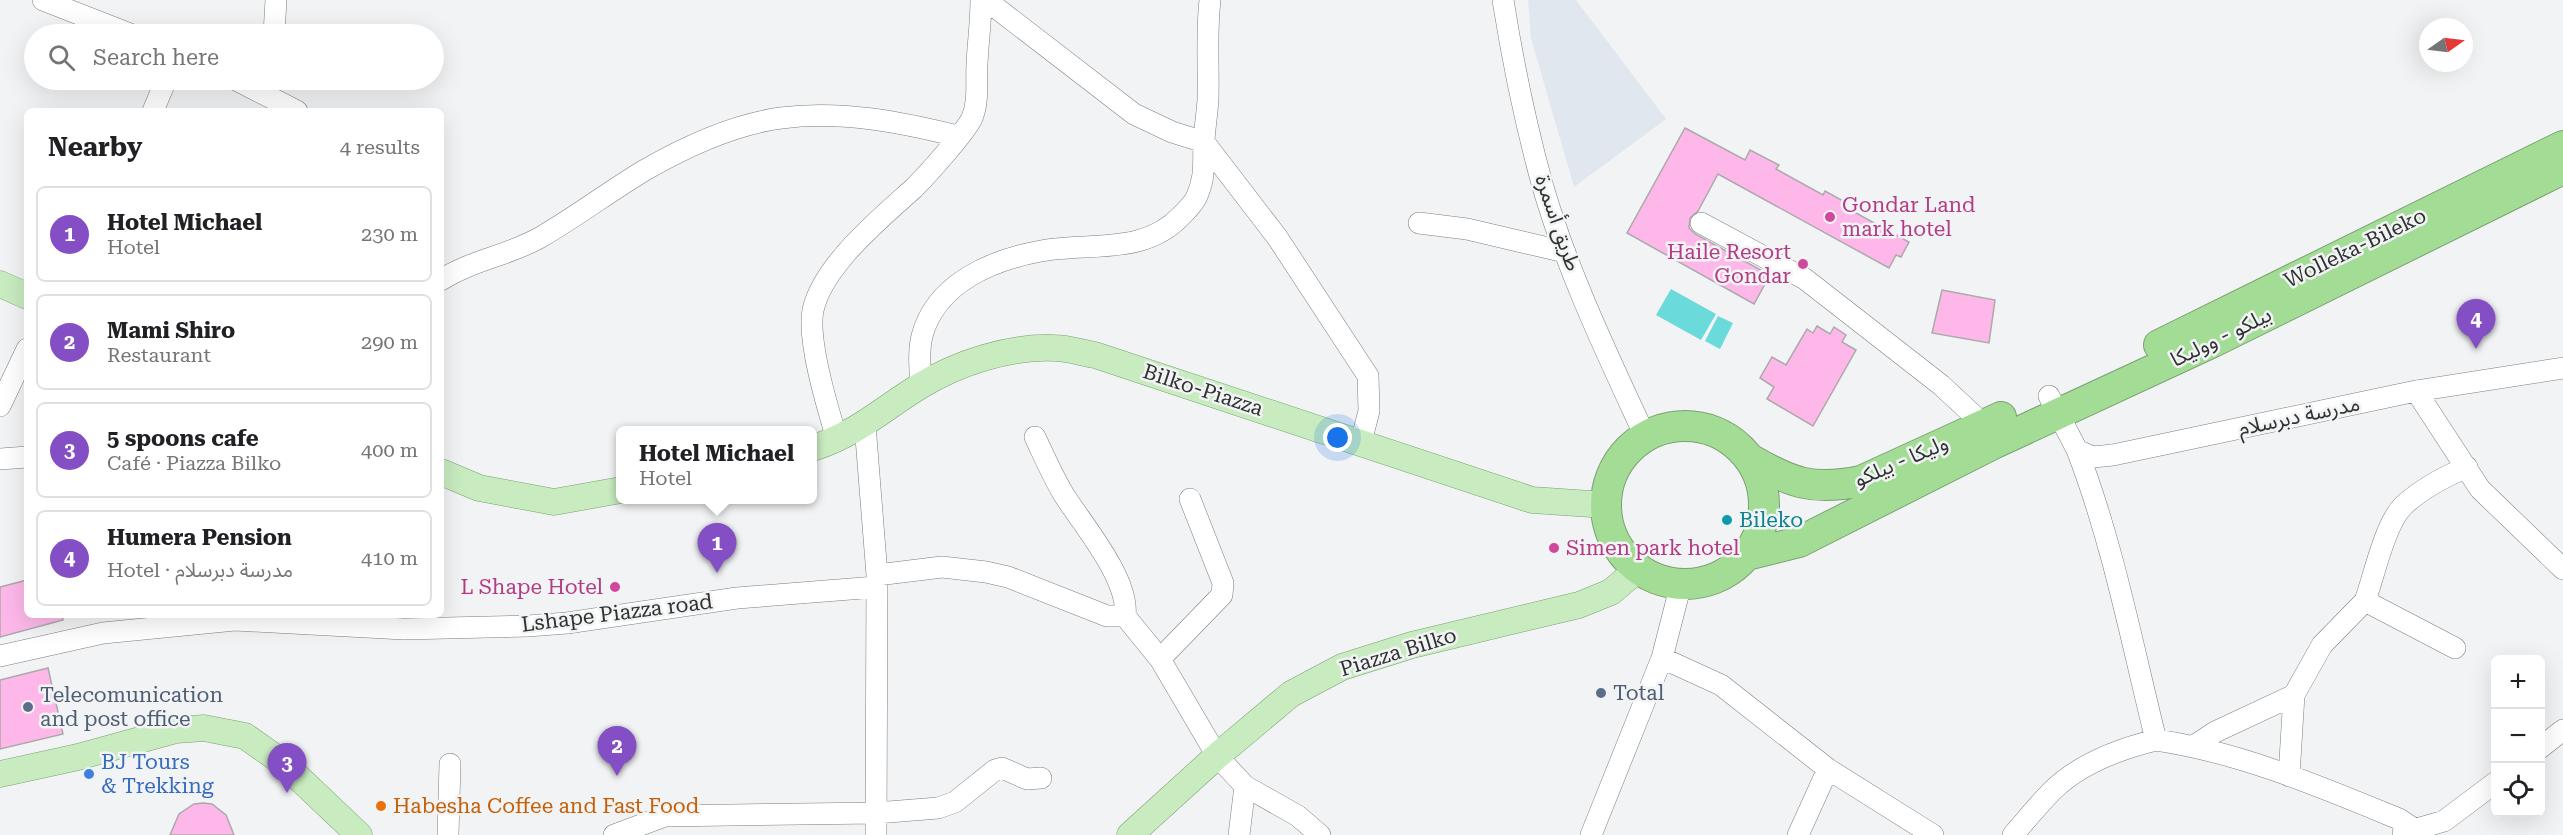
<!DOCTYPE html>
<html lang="en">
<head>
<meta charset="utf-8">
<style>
  :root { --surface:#fff; --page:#f6f6f6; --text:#202124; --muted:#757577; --line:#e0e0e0; --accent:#844ec5 }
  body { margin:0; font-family:"Roboto Serif","Noto Sans Arabic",serif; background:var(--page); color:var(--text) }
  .controls { position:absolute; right:18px; bottom:18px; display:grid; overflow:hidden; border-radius:9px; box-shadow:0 6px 24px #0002 }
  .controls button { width:54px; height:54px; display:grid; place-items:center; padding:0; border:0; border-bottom:2px solid var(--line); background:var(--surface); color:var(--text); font:30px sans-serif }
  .compass { position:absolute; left:2419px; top:18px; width:54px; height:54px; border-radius:50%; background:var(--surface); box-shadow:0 6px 24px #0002; rotate:76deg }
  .you { position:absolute; left:1338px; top:438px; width:21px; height:21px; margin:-15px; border:4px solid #fff; border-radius:50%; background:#1a73e8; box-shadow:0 0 0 9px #1a73e833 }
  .badge { display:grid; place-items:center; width:39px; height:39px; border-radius:50%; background:var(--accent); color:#fff; font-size:20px; font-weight:700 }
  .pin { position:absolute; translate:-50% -50px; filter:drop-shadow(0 2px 3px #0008) }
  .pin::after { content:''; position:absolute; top:32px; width:21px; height:18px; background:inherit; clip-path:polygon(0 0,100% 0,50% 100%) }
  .popup { position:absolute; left:616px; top:426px; width:201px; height:78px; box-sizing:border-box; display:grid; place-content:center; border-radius:9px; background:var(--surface); filter:drop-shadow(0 2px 4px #0005); font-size:20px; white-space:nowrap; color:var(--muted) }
  .popup b { font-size:22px; color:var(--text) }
  .popup::after { content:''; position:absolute; left:50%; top:100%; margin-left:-12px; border:12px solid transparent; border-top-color:var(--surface) }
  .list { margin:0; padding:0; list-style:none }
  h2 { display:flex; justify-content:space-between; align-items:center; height:78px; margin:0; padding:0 24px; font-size:26px }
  h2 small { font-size:20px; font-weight:400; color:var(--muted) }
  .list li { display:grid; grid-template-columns:39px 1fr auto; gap:18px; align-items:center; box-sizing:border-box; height:96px; margin:0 12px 12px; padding:0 12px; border:2px solid var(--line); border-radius:9px }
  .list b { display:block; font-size:22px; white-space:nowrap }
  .list p { margin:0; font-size:20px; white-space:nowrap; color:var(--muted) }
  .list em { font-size:20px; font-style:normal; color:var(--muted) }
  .icon { flex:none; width:33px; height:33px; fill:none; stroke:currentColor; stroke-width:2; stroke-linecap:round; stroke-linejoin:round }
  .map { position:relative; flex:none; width:2563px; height:835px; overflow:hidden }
  .search { position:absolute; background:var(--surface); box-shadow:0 6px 24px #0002; left:24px; top:24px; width:420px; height:66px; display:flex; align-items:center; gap:15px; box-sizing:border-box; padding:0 21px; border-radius:33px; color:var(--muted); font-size:22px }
  .panel { position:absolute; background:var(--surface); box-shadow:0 6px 24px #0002; left:24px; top:108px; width:420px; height:510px; border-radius:9px }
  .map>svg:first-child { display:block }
  .built { fill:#e0e7ee }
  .water { fill:#6adadb }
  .building { fill:#fdb8e9; stroke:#aba9aa; stroke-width:1.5 }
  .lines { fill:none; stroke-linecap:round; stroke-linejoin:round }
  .minor-casing { stroke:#7d7e7f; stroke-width:22 }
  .major-casing { stroke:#7ba172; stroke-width:27 }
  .highway-casing { stroke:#7ba172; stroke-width:32 }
  .minor { stroke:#fff; stroke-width:21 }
  .major { stroke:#c8ebbf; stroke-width:26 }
  .highway { stroke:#a3dd95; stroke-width:30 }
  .hotel-dot { fill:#d1479c; stroke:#f2f3f4; stroke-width:2 }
  .culture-dot { fill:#0f9aa8; stroke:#f2f3f4; stroke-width:2 }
  .service-dot { fill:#5c6f8a; stroke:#f2f3f4; stroke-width:2 }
  .shop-dot { fill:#3f7fe0; stroke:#f2f3f4; stroke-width:2 }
  .food-dot { fill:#e8710a; stroke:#f2f3f4; stroke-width:2 }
  .labels { text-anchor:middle; stroke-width:5; stroke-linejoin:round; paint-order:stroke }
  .hotel-label { font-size:21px; fill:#b23c85; stroke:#f2f3f4; text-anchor:start }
  .street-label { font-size:21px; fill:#303131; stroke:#f2f3f4 }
  .culture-label { font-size:21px; fill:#0d838f; stroke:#f2f3f4; text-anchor:start }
  .service-label { font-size:21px; fill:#4e5e75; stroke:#f2f3f4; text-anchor:start }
  .shop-label { font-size:21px; fill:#366cbe; stroke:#f2f3f4; text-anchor:start }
  .food-label { font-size:21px; fill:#c56008; stroke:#f2f3f4; text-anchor:start }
</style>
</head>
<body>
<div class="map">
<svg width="2563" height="835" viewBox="0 0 2563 835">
  <rect width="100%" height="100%" fill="#f2f3f4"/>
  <path class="built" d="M 1528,0 L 1576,0 L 1666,119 L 1574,187 L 1531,38 Z"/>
  <path class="water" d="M 1671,289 L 1716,314 L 1701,340 L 1656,315 Z
    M 1718,316 L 1733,323 L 1720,349 L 1705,341 Z"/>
  <path class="building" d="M 1685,128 L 1745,160 L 1750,150 L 1779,165 L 1776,169 L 1823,195 L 1825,191 L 1847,203 L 1845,207 L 1909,242 L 1901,257 L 1896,255 L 1889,268 L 1718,174 L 1698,211 L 1690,218 L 1689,228 L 1695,234 L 1770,275 L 1754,304 L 1627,233 Z
    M 1942,290 L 1995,300 L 1989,343 L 1932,333 Z
    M 1817,326 L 1830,334 L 1834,327 L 1846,335 L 1842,342 L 1856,350 L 1813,426 L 1767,399 L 1774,387 L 1760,378 L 1772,357 L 1786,365 L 1807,329 L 1813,333 Z
    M 27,580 L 27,615 L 62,615 L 63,620 L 0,637 L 0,587 Z
    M 48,668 L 63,734 L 0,749 L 0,680 Z
    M 203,803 L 212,804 L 226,815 L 234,835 L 170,835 L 179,814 L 194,804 Z"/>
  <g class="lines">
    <defs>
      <path id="minor" d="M 43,0 L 130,34
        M 986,0 L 1134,114 L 1172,132 L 1204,142 L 1277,237 L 1368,376 L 1369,411 L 1361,442
        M 1503,0 C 1513,63 1526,126 1543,187 C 1568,273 1608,356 1645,436
        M 274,34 L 276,0
        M 236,80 L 297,111
        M 153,111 L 166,80
        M 1419,223 L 1467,229 L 1565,252
        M 1701,223 L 1805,279 L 1941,385 L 1984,425 L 1989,435
        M 441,280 C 472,260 510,255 541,237 C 577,216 610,191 645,170 C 685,147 736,124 781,118 C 840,110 901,122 957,136
        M 921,386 C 920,370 918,352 922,336 C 936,283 992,260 1041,251 C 1089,242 1144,256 1182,215 C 1187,210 1193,204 1196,198 C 1206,178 1203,161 1204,140 C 1205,127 1207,113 1208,100 C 1209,66 1206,34 1210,0
        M 2416,391 L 2480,489 L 2563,569
        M 2049,396 L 2077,450 L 2093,457 L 2113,455 L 2416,391 L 2563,368
        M 0,406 L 27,349
        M 865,425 L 877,575 L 876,835
        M 1035,437 C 1044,456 1053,477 1064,495 C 1083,525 1130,580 1125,616 L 1160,659 L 1217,756 L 1245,786 L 1298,816 L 1320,835
        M 837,439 C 828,409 807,341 813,310 C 823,265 881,218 914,188 C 927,175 964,134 972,118 C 979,101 976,82 977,64 C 978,42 981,22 981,0
        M 0,459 L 27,457
        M 877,575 L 942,567 L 986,572 L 1008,577 L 1107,616 L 1125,616
        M 2365,601 C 2374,576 2385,524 2403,506 C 2420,490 2446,476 2467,467
        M 0,656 L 103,633 L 235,620 L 404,629 L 528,626 L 567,623 L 737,598 L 876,587
        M 1662,658 L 1721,685 L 1828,769 L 1933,835
        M 1160,659 L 1222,595 L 1223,583 L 1190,499
        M 2156,740 C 2239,752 2321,787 2399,819 L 2414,829
        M 2194,746 L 2215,732 L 2294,695
        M 2540,748 L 2563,730
        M 2289,776 L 2294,695 L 2322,645 L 2365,601 L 2455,648
        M 2403,833 L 2444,821 L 2496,782
        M 448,835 L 450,764
        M 614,835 L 665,816 L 876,813 L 938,808 L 955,802 L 995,770 L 1002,768 L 1027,779 L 1041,778
        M 1239,835 L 1245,786
        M 1591,835 L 1662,658 L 1681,584
        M 1798,835 L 1828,769
        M 2013,835 C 2026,820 2039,804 2053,790 C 2080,764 2119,749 2156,740 C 2132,644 2113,543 2077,450"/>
      <path id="major" d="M 0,284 L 27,296
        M 813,448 C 858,433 881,410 920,386 C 958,363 1009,346 1055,348 C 1068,348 1082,353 1095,355 L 1532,500 L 1606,505
        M 441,472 L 479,488 L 554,502 L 621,490
        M 0,774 L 78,757 L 176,730 L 204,728 L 245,736 L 282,762 L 359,835
        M 1130,835 L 1217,756 L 1291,694 L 1342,667 L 1412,645 L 1579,605 L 1611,592 L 1638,569"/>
      <path id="highway" d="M 2159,345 L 2563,146
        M1606 505a79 79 0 1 1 158 0a79 79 0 1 1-158 0Z
        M 1750,459 C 1791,483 1813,491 1861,481 L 2001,417
        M 1747,555 L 1799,542 L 1993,444 L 2213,342 L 2563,169"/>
    </defs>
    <use href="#minor" class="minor-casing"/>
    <use href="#major" class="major-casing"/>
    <use href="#highway" class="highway-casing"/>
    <use href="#minor" class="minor"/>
    <use href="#major" class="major"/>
    <use href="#highway" class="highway"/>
  </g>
  <g class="hotel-dot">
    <circle cx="1830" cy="217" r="6"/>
    <circle cx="1803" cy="264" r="6"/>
    <circle cx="1554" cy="548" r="6"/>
    <circle cx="615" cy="587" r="6"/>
  </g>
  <circle class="culture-dot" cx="1727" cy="520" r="6"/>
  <g class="service-dot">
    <circle cx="1601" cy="693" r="6"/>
    <circle cx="28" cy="707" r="6"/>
  </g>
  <circle class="shop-dot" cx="89" cy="774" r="6"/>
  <circle class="food-dot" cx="381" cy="806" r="6"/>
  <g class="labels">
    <g class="hotel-label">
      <text x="1842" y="212">Gondar Land<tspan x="1842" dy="24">mark hotel</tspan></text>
      <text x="1791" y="259" text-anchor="end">Haile Resort<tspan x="1791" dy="24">Gondar</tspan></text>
      <text x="1566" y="555">Simen park hotel</text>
      <text x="603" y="594" text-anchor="end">L Shape Hotel</text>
    </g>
    <g class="street-label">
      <text transform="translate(1558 223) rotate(71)" y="7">طريق أسمرة</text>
      <text transform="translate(2355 248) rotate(-26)" y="7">Wolleka-Bileko</text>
      <text transform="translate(2221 337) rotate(-26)" y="7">بيلكو - ووليكا</text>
      <text transform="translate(1203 390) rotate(18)" y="7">Bilko-Piazza</text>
      <text transform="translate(2299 416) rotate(-12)" y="7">مدرسة دبرسلام</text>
      <text transform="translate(1901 461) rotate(-23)" y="7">وليكا - بيلكو</text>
      <text transform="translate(617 613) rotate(-7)" y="7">Lshape Piazza road</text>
      <text transform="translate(1398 652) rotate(-17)" y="7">Piazza Bilko</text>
    </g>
    <g class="culture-label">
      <text x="1739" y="527">Bileko</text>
    </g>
    <g class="service-label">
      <text x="1613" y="700">Total</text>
      <text x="40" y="702">Telecomunication<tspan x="40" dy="24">and post office</tspan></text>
    </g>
    <g class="shop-label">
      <text x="101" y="769">BJ Tours<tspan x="101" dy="24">&amp; Trekking</tspan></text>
    </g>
    <g class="food-label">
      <text x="393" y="813">Habesha Coffee and Fast Food</text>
    </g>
  </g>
</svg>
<div class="controls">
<button>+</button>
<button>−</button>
<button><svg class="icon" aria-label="locate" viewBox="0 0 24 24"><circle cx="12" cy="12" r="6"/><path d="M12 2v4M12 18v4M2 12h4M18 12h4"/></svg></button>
</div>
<svg class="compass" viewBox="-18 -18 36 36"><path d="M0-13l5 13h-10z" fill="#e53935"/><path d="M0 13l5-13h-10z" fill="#757577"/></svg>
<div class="you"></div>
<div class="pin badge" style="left:717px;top:573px">1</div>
<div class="popup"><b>Hotel Michael</b>Hotel</div>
<div class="pin badge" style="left:617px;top:776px">2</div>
<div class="pin badge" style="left:287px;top:793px">3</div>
<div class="pin badge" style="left:2476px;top:349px">4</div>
<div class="search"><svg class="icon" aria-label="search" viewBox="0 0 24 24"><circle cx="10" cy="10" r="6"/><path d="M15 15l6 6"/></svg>Search here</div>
<section class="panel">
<h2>Nearby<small>4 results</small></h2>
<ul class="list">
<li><span class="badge">1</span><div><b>Hotel Michael</b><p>Hotel</p></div><em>230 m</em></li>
<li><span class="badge">2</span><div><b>Mami Shiro</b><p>Restaurant</p></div><em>290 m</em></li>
<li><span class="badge">3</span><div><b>5 spoons cafe</b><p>Café · Piazza Bilko</p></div><em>400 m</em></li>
<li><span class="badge">4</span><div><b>Humera Pension</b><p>Hotel · مدرسة دبرسلام</p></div><em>410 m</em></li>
</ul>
</section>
</div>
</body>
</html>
